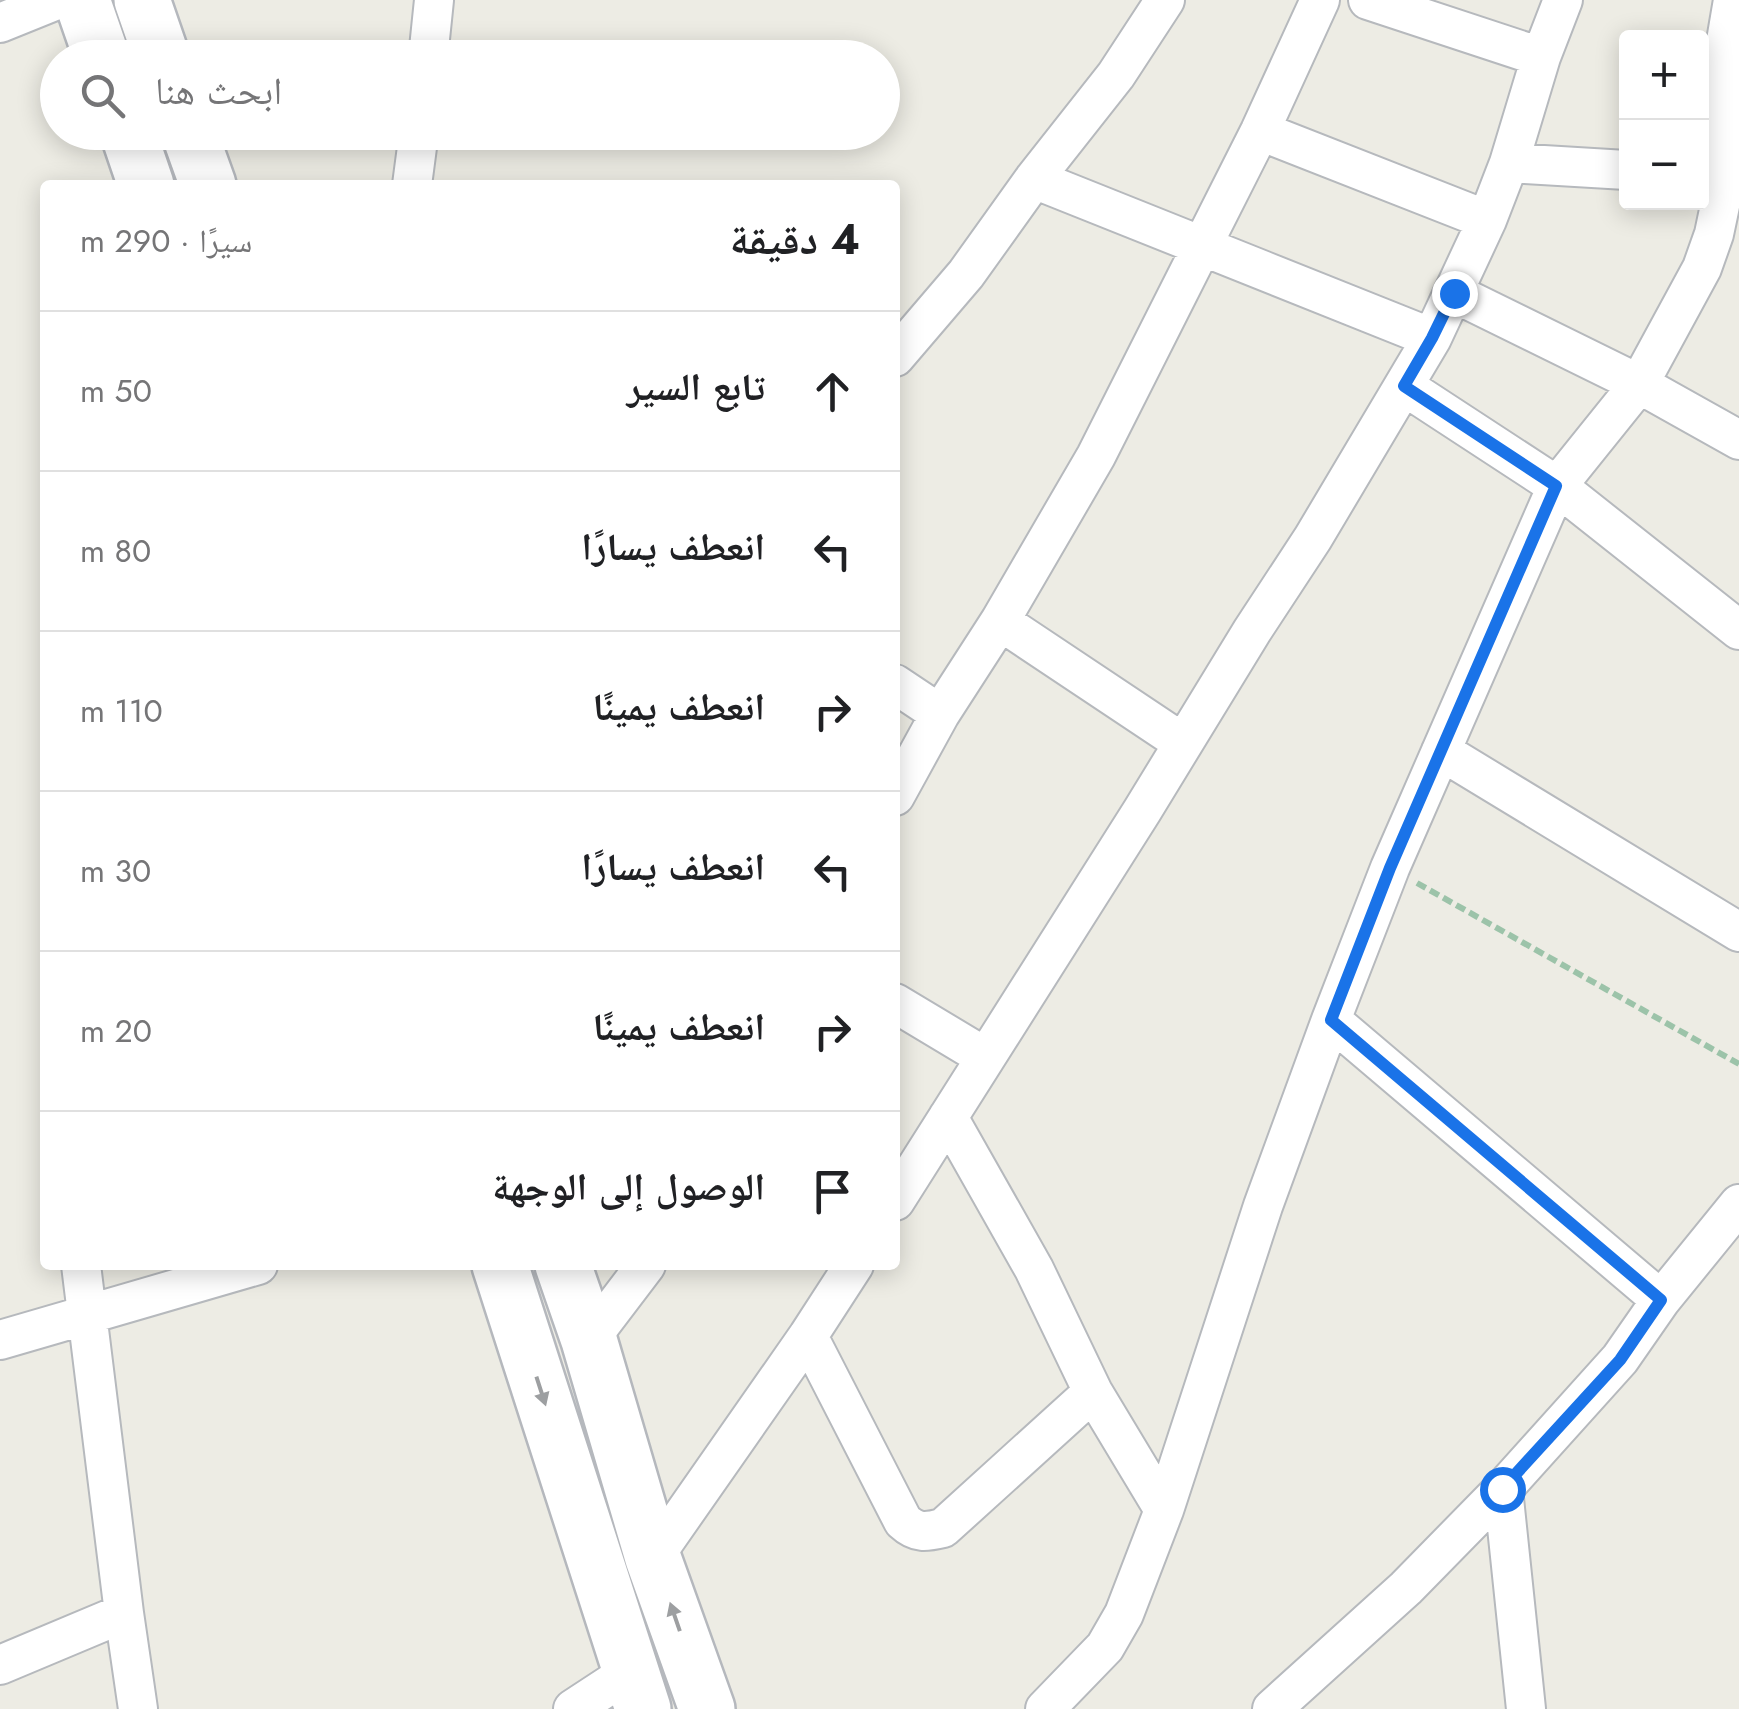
<!DOCTYPE html>
<html lang="ar">
<head>
<meta charset="utf-8">
<style>
  :root { --surface:#fff; --page:#f2f2f2; --text:#202124; --muted:#757577; --line:#e0e0e0 }
  body { margin:0; font-family:Jost,"Noto Naskh Arabic",sans-serif; background:var(--page); color:var(--text); direction:rtl }
  .controls { position:absolute; right:30px; top:30px; display:grid; overflow:hidden; border-radius:10px; box-shadow:0 5px 25px #0003 }
  .controls button { width:90px; height:90px; display:grid; place-items:center; padding:0; border:0; border-bottom:2px solid var(--line); background:var(--surface); color:var(--text); font:50px sans-serif }
  .stop { position:absolute; width:30px; height:30px; margin:-22px; border:8px solid #1a73e8; border-radius:50%; background:#fff }
  .stop.end { background:#1a73e8; border-color:#fff; box-shadow:0 2px 10px #0008 }
  .list { margin:0; padding:0; list-style:none }
  h2 { display:flex; justify-content:space-between; align-items:center; height:130px; margin:0; padding:0 40px; font-size:42px }
  h2 small { font-size:32px; font-weight:400; color:var(--muted) }
  .list li { display:grid; grid-template-columns:65px 1fr auto; gap:30px; align-items:center; box-sizing:border-box; height:160px; padding:0 40px; border-top:2px solid var(--line) }
  .list b { display:block; font-size:38px; white-space:nowrap }
  .list em { font-size:32px; font-style:normal; color:var(--muted) }
  .icon { flex:none; width:55px; height:55px; fill:none; stroke:currentColor; stroke-width:2; stroke-linecap:round; stroke-linejoin:round }
  .map { position:relative; flex:none; width:1739px; height:1709px; overflow:hidden; direction:ltr }
  .search { position:absolute; background:var(--surface); box-shadow:0 5px 25px #0003; left:40px; top:40px; width:860px; height:110px; display:flex; align-items:center; gap:25px; box-sizing:border-box; padding:0 35px; border-radius:55px; color:var(--muted); font-size:38px }
  .panel { position:absolute; background:var(--surface); box-shadow:0 5px 25px #0003; left:40px; top:180px; width:860px; height:1090px; border-radius:10px; direction:rtl }
  .map>svg:first-child { display:block }
  .lines { fill:none; stroke-linecap:round; stroke-linejoin:round }
  .street-casing { stroke:#b6b9bd; stroke-width:42 }
  .secondary-casing { stroke:#b5b8bd; stroke-width:60 }
  .path { stroke:#9cc3a9; stroke-width:6; stroke-dasharray:10 5; stroke-linecap:butt }
  .street { stroke:#fff; stroke-width:38 }
  .secondary { stroke:#fff; stroke-width:55 }
  .oneway { fill:#9d9fa1 }
  .route { stroke:#1a73e8; stroke-width:12 }
</style>
</head>
<body>
<div class="map">
<svg width="1739" height="1709" viewBox="0 0 1739 1709">
  <rect width="100%" height="100%" fill="#edece4"/>
  <g class="lines">
    <defs>
      <path id="street" d="M 1368,0 L 1541,57
        M 0,23 L 57,0
        M 428,58 L 434,0
        M 1260,131 L 1487,220
        M 1509,163 L 1626,170
        M 1034,179 L 1432,338
        M 412,185 L 419,132
        M 1454,293 L 1639,384 L 1739,440
        M 895,357 L 966,274 L 1034,179 L 1116,75 L 1165,0
        M 1404,386 L 1557,486 L 1739,630
        M 1000,621 L 1183,743
        M 895,684 L 940,714
        M 1441,751 L 1739,932
        M 895,796 L 940,714 L 1000,621 L 1096,456 L 1260,131 L 1320,0
        M 895,1003 L 985,1057
        M 1331,1020 L 1661,1300
        M 948,1117 L 1034,1269 L 1093,1392 L 1164,1510
        M 895,1201 L 1142,811 L 1252,631 L 1313,538 L 1432,338 L 1487,220 L 1509,163 L 1541,57 L 1563,0
        M 81,1265 L 124,1613 L 138,1709
        M 808,1336 L 903,1521 C 917,1534 926,1532 943,1528 L 1093,1392
        M 0,1340 L 258,1265
        M 589,1340 L 646,1265
        M 1503,1489 L 1526,1709
        M 653,1558 L 808,1336 L 854,1265
        M 0,1665 L 124,1613
        M 573,1709 L 631,1671
        M 1045,1709 L 1105,1647 L 1124,1614 L 1164,1510 L 1263,1206 L 1331,1020 L 1390,868 L 1557,486 L 1639,384 L 1702,268 L 1714,234 L 1726,177 L 1722,97 L 1724,53 L 1733,0
        M 1272,1709 L 1406,1588 L 1503,1489 L 1620,1359 L 1661,1300 L 1739,1204"/>
      <path id="secondary" d="M 82,0 L 102,58
        M 142,0 L 162,58
        M 128,132 L 146,185
        M 189,132 L 208,185
        M 500,1265 L 643,1709
        M 563,1265 L 589,1340 L 653,1558 L 707,1709"/>
    </defs>
    <use href="#street" class="street-casing"/>
    <use href="#secondary" class="secondary-casing"/>
    <path class="path" d="M 1417,883 L 1739,1064"/>
    <use href="#street" class="street"/>
    <use href="#secondary" class="secondary"/>
  </g>
  <defs><path id="oneway-solid" d="M-6-.8H1V-3.2L6.5 0L1 3.2V.8H-6Z" transform="scale(2.5)"/></defs>
  <g class="oneway">
    <use href="#oneway-solid" transform="translate(541 1391) rotate(72)"/>
    <use href="#oneway-solid" transform="translate(675 1617) rotate(-109)"/>
  </g>
  <g class="lines">
    <path class="route" d="M 1454,293 L 1432,338 L 1404,386 L 1556,486 L 1390,868 L 1331,1020 L 1661,1300 L 1620,1360 L 1502,1489"/>
  </g>
</svg>
<div class="controls">
<button>+</button>
<button>−</button>
</div>
<div class="stop" style="left:1502px;top:1489px"></div>
<div class="stop end" style="left:1454px;top:293px"></div>
<div class="search"><svg class="icon" aria-label="search" viewBox="0 0 24 24"><circle cx="10" cy="10" r="6"/><path d="M15 15l6 6"/></svg>ابحث هنا</div>
<section class="panel">
<h2>4 دقيقة<small>سيرًا · 290 m</small></h2>
<ul class="list">
<li><svg class="icon" aria-label="ahead" viewBox="0 0 24 24"><path d="M12 20V5M6 11l6-6 6 6"/></svg><div><b>تابع السير</b></div><em>50 m</em></li>
<li><svg class="icon" aria-label="left" viewBox="0 0 24 24"><path d="M17 20v-9H6M10 6l-5 5 5 5"/></svg><div><b>انعطف يسارًا</b></div><em>80 m</em></li>
<li><svg class="icon" aria-label="right" viewBox="0 0 24 24"><path d="M7 20v-9h11M14 6l5 5-5 5"/></svg><div><b>انعطف يمينًا</b></div><em>110 m</em></li>
<li><svg class="icon" aria-label="left" viewBox="0 0 24 24"><path d="M17 20v-9H6M10 6l-5 5 5 5"/></svg><div><b>انعطف يسارًا</b></div><em>30 m</em></li>
<li><svg class="icon" aria-label="right" viewBox="0 0 24 24"><path d="M7 20v-9h11M14 6l5 5-5 5"/></svg><div><b>انعطف يمينًا</b></div><em>20 m</em></li>
<li><svg class="icon" aria-label="arrive" viewBox="0 0 24 24"><path d="M6 21V4h12l-3 4 3 4H6"/></svg><div><b>الوصول إلى الوجهة</b></div></li>
</ul>
</section>
</div>
</body>
</html>
